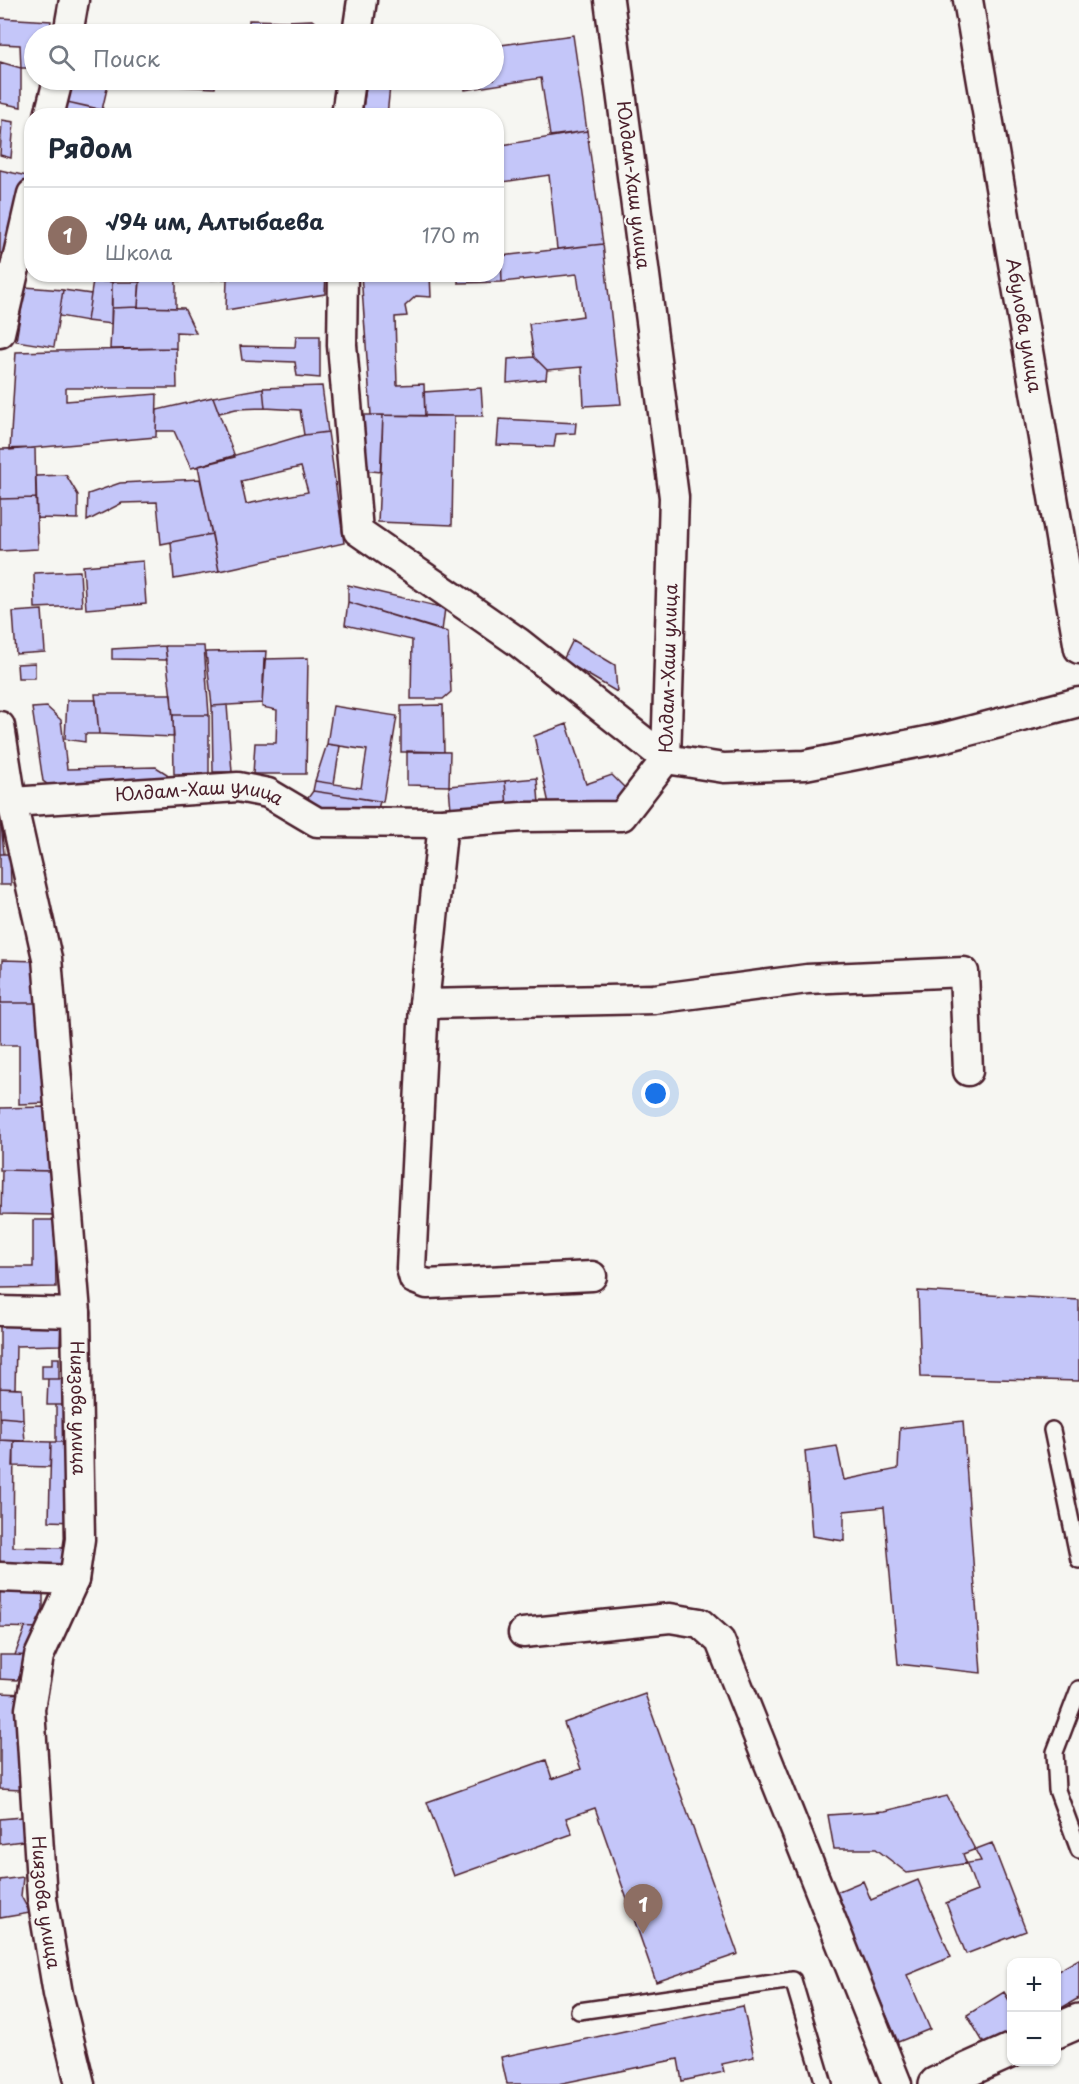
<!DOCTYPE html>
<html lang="ru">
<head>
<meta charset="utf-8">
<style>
  :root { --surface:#fff; --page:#f2f2f3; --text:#1f2937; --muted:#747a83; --line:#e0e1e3; --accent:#4a1f2b }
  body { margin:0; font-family:"Playpen Sans",sans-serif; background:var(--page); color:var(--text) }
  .controls { position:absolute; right:18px; bottom:18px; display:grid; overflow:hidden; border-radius:12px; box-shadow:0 2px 4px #0004 }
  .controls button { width:54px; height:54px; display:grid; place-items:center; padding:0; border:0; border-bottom:2px solid var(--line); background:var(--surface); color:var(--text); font:30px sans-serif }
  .you { position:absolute; left:656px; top:1094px; width:21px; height:21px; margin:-15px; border:4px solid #fff; border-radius:50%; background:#1a73e8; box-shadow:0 0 0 9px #1a73e833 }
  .badge { display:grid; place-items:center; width:39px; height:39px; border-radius:50%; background:var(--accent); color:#fff; font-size:20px; font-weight:700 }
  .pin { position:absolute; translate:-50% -50px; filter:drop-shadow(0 2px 3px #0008) }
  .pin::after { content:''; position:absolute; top:32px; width:21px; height:18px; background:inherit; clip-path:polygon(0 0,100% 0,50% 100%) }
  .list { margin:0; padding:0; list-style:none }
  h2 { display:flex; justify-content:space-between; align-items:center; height:78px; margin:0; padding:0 24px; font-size:26px }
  h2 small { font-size:20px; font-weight:400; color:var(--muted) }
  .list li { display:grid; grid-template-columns:39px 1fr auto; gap:18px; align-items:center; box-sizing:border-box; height:96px; padding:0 24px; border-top:2px solid var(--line) }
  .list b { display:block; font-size:22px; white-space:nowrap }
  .list p { margin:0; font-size:20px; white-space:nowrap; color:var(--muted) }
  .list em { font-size:20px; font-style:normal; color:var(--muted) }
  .icon { flex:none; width:33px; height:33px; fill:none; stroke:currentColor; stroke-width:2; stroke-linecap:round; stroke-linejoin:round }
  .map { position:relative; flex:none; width:1079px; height:2084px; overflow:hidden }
  .search { position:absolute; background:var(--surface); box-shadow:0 2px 4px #0004; left:24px; top:24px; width:480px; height:66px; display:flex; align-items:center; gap:15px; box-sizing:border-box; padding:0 21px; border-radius:33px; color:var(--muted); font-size:22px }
  .panel { position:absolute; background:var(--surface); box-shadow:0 2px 4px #0004; left:24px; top:108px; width:480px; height:174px; border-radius:24px }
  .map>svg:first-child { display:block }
  .building { fill:#c4c6f9; stroke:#4a1f2b; stroke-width:1.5; fill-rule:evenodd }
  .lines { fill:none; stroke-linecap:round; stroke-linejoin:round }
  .lane-casing { stroke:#4a1f2b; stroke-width:20 }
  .street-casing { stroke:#4a1f2b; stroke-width:33 }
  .secondary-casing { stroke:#4a1f2b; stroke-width:38 }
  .lane { stroke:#f6f6f2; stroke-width:15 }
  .street { stroke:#f6f6f2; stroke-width:28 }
  .secondary { stroke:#f6f6f2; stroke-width:33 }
  .labels { text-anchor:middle; stroke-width:4.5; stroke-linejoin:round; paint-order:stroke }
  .street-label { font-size:18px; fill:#4a1f2b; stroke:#f6f6f2 }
</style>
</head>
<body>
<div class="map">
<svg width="1079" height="2084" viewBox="0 0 1079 2084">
  <rect width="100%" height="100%" fill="#f6f6f2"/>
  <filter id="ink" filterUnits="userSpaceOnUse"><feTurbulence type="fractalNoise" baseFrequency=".0167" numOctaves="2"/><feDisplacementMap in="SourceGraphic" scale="12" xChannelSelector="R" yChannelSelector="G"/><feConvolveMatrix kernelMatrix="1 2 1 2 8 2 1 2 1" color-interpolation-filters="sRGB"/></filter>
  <g filter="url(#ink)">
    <path class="building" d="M 0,18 L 51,21 L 50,34 L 34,34 L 34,68 L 21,68 L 20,45 L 0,44 Z
      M 249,20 L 287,21 L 288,34 L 249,34 Z
      M 312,20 L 331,34 L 288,34 L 287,21 Z
      M 573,35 L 587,131 L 550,136 L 541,78 L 465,90 L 464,80 L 494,80 L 494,46 Z
      M 0,62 L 21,68 L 21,107 L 0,103 Z
      M 71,80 L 109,80 L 102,110 L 67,102 Z
      M 133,80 L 154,80 L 153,85 Z
      M 154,80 L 216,80 L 215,88 L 153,85 Z
      M 367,80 L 429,80 L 429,83 L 390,86 L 387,116 L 362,116 Z
      M 67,102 L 95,108 L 94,116 L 64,116 Z
      M 2,120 L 14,122 L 11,158 L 0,155 Z
      M 587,131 L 603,244 L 557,249 L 549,175 L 496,183 L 496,146 Z
      M 0,170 L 27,176 L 12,254 L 0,253 Z
      M 603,244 L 621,404 L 584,406 L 582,367 L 547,370 L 534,357 L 529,324 L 583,316 L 577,274 L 502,282 L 501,256 Z
      M 496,256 L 501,256 L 502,282 L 458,283 L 458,274 L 496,274 Z
      M 140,274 L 176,274 L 176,308 L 138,307 Z
      M 176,274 L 227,274 L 227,279 L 176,281 Z
      M 254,274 L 326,274 L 325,294 L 226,310 L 227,279 Z
      M 361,274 L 430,274 L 431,297 L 416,296 L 405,306 L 407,316 L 395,317 L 397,385 L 424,384 L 425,416 L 371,415 Z
      M 93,281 L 112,282 L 111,324 L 87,321 Z
      M 112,282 L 140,282 L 138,307 L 112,308 Z
      M 25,287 L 63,290 L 54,347 L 16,341 Z
      M 63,290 L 91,294 L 87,321 L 59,316 Z
      M 138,307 L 184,308 L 196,333 L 176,332 L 176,348 L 110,349 L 112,308 Z
      M 296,336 L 320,336 L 320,378 L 297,376 L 295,362 L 242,360 L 240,346 L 295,347 Z
      M 176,348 L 177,388 L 66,388 L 66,401 L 157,394 L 156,437 L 10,450 L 16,352 Z
      M 534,357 L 547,370 L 546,379 L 507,383 L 508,359 Z
      M 322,386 L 328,432 L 304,435 L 300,410 L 265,408 L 263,388 Z
      M 263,388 L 265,408 L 236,409 L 219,413 L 213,397 Z
      M 481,388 L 483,416 L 425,416 L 424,392 Z
      M 213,397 L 235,457 L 191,468 L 174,431 L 156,431 L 157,410 Z
      M 364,415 L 383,415 L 381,472 L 362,470 Z
      M 383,415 L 454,416 L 452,525 L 378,522 Z
      M 499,419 L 576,423 L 575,433 L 556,434 L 554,447 L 497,445 Z
      M 328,432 L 344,543 L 219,571 L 198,466 L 304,435 ZM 301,467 L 308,492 L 246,504 L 241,481 Z
      M 35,448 L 36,498 L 0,499 L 0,449 Z
      M 66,475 L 78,495 L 78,519 L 37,518 L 36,476 Z
      M 200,479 L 212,534 L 161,544 L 157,502 L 122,503 L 87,521 L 88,494 L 120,483 Z
      M 36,498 L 38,549 L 0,551 L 0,499 Z
      M 212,534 L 219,571 L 174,579 L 171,542 Z
      M 143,561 L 146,604 L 86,609 L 83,566 Z
      M 80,571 L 82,606 L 35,608 L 34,573 Z
      M 348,585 L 445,608 L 442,631 L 348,602 Z
      M 348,602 L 448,632 L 451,692 L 443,699 L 411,699 L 412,640 L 345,625 Z
      M 42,610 L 45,652 L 16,654 L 13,612 Z
      M 573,640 L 615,665 L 617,692 L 563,660 Z
      M 165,646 L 204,646 L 209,715 L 173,715 Z
      M 165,646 L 167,660 L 112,659 L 112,649 Z
      M 266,651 L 262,703 L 212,706 L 206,652 Z
      M 308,658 L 306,774 L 253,774 L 255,743 L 276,743 L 277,710 L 262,707 L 264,659 Z
      M 35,663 L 35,678 L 18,678 L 17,664 Z
      M 95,694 L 171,694 L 174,737 L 99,734 Z
      M 67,700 L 96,700 L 99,734 L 85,734 L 85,742 L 65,739 Z
      M 227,705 L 232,772 L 213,772 L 212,706 Z
      M 443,705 L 444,752 L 401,752 L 401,706 Z
      M 333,706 L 397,716 L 383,802 L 313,791 L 315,781 L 361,788 L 367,750 L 327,744 Z
      M 47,707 L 61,720 L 67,769 L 156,767 L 167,774 L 167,782 L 58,792 L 43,781 L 32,708 Z
      M 173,715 L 209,715 L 209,773 L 174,774 Z
      M 567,724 L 586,784 L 612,775 L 630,793 L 618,806 L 549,804 L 534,736 Z
      M 327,744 L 340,746 L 334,784 L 315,781 Z
      M 407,751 L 450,752 L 449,786 L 407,785 Z
      M 537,778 L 539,804 L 507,807 L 505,781 Z
      M 505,781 L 507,807 L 451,810 L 449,786 Z
      M 313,791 L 380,801 L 375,821 L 323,810 L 308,798 Z
      M 0,811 L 4,854 L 0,854 Z
      M 0,854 L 10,854 L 11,885 L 0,885 Z
      M 2,960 L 39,961 L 38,1003 L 1,1003 Z
      M 0,1003 L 46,1003 L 46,1103 L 19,1104 L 19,1045 L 0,1045 Z
      M 48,1107 L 49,1171 L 0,1170 L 0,1108 Z
      M 2,1170 L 57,1171 L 56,1215 L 1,1214 Z
      M 33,1220 L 55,1220 L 56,1287 L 0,1288 L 0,1267 L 33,1267 Z
      M 918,1291 L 1079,1300 L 1079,1381 L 921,1377 Z
      M 0,1322 L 61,1322 L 60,1345 L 16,1346 L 15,1389 L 0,1388 Z
      M 52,1358 L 59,1358 L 59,1379 L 42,1379 L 42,1365 L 52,1365 Z
      M 48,1379 L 67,1379 L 67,1405 L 47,1405 Z
      M 0,1388 L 22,1389 L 23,1419 L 0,1417 Z
      M 56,1405 L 67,1405 L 67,1442 L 56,1442 Z
      M 0,1417 L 23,1419 L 25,1441 L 0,1440 Z
      M 963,1421 L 981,1673 L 898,1664 L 884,1507 L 844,1511 L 844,1541 L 812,1536 L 805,1451 L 837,1446 L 844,1480 L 898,1469 L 900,1428 Z
      M 0,1440 L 14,1441 L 13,1547 L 66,1548 L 64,1571 L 0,1567 Z
      M 14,1441 L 51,1442 L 50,1467 L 13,1466 Z
      M 51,1442 L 67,1442 L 73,1522 L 49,1521 Z
      M 0,1585 L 43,1588 L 43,1628 L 0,1627 Z
      M 25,1628 L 43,1628 L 33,1656 L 15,1655 Z
      M 0,1655 L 15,1655 L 33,1656 L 17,1680 L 0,1679 Z
      M 0,1693 L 24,1694 L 21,1790 L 0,1789 Z
      M 645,1694 L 738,1954 L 656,1982 L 595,1808 L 566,1818 L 572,1834 L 454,1876 L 427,1802 L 546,1760 L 552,1779 L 581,1769 L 564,1723 Z
      M 947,1796 L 981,1861 L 907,1873 L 876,1849 L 834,1849 L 828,1815 L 885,1811 Z
      M 33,1816 L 30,1840 L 0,1844 L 0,1819 Z
      M 992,1843 L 1026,1931 L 966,1954 L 946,1903 L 977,1891 L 963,1854 Z
      M 23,1877 L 21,1896 L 30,1913 L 0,1918 L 0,1880 Z
      M 918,1880 L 951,1957 L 907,1975 L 930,2029 L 898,2042 L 834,1893 L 863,1881 L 871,1900 Z
      M 1079,1959 L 1079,1998 L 1056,2011 L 1056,1972 Z
      M 1004,1992 L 1012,2005 L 1012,2039 L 989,2052 L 967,2015 Z
      M 743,2006 L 754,2057 L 722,2064 L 724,2072 L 682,2081 L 678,2059 L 558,2084 L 507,2084 L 501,2057 Z"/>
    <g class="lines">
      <defs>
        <path id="lane" d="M 1052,1430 L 1079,1560
          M 1079,1689 L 1055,1752 L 1057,1790 L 1079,1850
          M 579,2011 L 793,1980 L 824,2084"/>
        <g id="street">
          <path id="s1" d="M 968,0 L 1079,649"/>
          <path d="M 68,34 L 74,0"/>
          <path d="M 357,34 L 362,0"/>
          <path d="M 49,116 L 58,80"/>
          <path d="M 346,116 L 351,80"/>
          <path d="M 343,274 L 342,345 L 358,531 L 518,642 L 666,759 L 724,768 L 805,765 L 942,738 L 1079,702"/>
          <path d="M 0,333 L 32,194"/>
          <path id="s2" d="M 0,726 L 12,802 L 47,958 L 76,1313 L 80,1539 L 74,1580 L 39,1656 L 30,1709 L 42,1898 L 58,1994 L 80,2084"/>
          <path id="s3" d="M 12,802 L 238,787 L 268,793 L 317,822 L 443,823 L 522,817 L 622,816 L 666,759 L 674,497 L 609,0"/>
          <path d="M 443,823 L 424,1004 L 411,1268 L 414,1279 L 427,1284 L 592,1276"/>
          <path d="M 424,1004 L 654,999 L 807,979 L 964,972 L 968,1071"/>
          <path d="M 0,1311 L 76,1313"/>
          <path d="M 0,1577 L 74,1580"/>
          <path d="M 523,1633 L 670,1618 L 700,1623 L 720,1641 L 897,2084"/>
        </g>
        <path id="secondary" d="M 1056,2031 L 1079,2021
          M 936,2084 L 1012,2050"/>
      </defs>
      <use href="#lane" class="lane-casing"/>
      <use href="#street" class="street-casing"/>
      <use href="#secondary" class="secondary-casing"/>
      <use href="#lane" class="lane"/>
      <use href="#street" class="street"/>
      <use href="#secondary" class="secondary"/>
    </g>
  </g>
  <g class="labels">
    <g class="street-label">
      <text transform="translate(633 185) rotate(83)" y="6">Юлдам-Хаш улица</text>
      <text dy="6" stroke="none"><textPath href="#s1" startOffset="330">Абулова улица</textPath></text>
      <text dy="6" stroke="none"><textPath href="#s3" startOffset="782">Юлдам-Хаш улица</textPath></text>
      <text dy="6" stroke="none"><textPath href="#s3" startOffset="188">Юлдам-Хаш улица</textPath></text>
      <text dy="6" stroke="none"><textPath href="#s2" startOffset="688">Ниязова улица</textPath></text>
      <text dy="6" stroke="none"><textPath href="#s2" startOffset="1192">Ниязова улица</textPath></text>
    </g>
  </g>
</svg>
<div class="controls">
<button>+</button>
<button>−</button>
</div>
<div class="you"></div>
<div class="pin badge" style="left:643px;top:1934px;background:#8d6e63">1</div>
<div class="search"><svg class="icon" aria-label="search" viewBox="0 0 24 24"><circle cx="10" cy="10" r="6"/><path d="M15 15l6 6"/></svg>Поиск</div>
<section class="panel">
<h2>Рядом<small></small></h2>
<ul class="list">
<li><span class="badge" style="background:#8d6e63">1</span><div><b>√94 им, Алтыбаева</b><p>Школа</p></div><em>170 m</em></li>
</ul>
</section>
</div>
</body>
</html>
